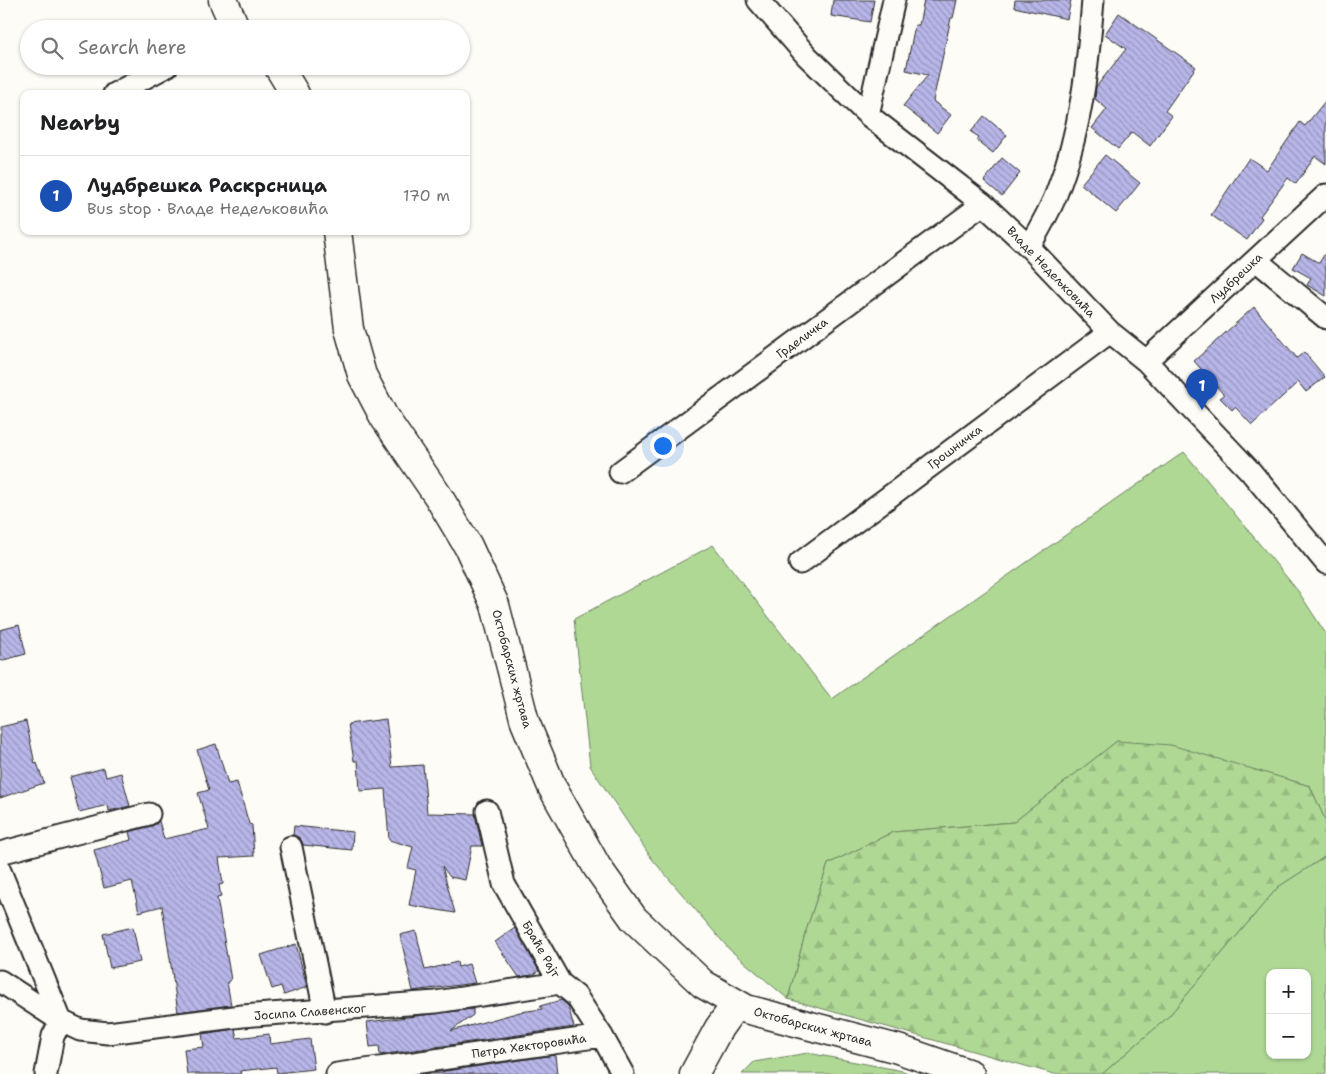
<!DOCTYPE html>
<html lang="en">
<head>
<meta charset="utf-8">
<style>
  :root { --surface:#fff; --page:#f6f6f6; --text:#202124; --muted:#757577; --line:#e0e0e0; --accent:#d1495b }
  body { margin:0; font-family:"Shantell Sans",sans-serif; background:var(--page); color:var(--text) }
  .controls { position:absolute; right:15px; bottom:15px; display:grid; overflow:hidden; border-radius:10px; box-shadow:0 1px 4px #0004 }
  .controls button { width:45px; height:45px; display:grid; place-items:center; padding:0; border:0; border-bottom:1px solid var(--line); background:var(--surface); color:var(--text); font:25px sans-serif }
  .you { position:absolute; left:662px; top:445px; width:18px; height:18px; margin:-12px; border:4px solid #fff; border-radius:50%; background:#1a73e8; box-shadow:0 0 0 8px #1a73e833 }
  .badge { display:grid; place-items:center; width:32px; height:32px; border-radius:50%; background:var(--accent); color:#fff; font-size:16px; font-weight:700 }
  .pin { position:absolute; translate:-50% -41px; filter:drop-shadow(0 1px 2px #0008) }
  .pin::after { content:''; position:absolute; top:26px; width:18px; height:15px; background:inherit; clip-path:polygon(0 0,100% 0,50% 100%) }
  .list { margin:0; padding:0; list-style:none }
  h2 { display:flex; justify-content:space-between; align-items:center; height:65px; margin:0; padding:0 20px; font-size:21px }
  h2 small { font-size:16px; font-weight:400; color:var(--muted) }
  .list li { display:grid; grid-template-columns:32px 1fr auto; gap:15px; align-items:center; box-sizing:border-box; height:80px; padding:0 20px; border-top:1px solid var(--line) }
  .list b { display:block; font-size:19px; white-space:nowrap }
  .list p { margin:0; font-size:16px; white-space:nowrap; color:var(--muted) }
  .list em { font-size:16px; font-style:normal; color:var(--muted) }
  .icon { flex:none; width:28px; height:28px; fill:none; stroke:currentColor; stroke-width:2; stroke-linecap:round; stroke-linejoin:round }
  .map { position:relative; flex:none; width:1326px; height:1074px; overflow:hidden }
  .search { position:absolute; background:var(--surface); box-shadow:0 1px 4px #0004; left:20px; top:20px; width:450px; height:55px; display:flex; align-items:center; gap:12px; box-sizing:border-box; padding:0 18px; border-radius:28px; color:var(--muted); font-size:19px }
  .panel { position:absolute; background:var(--surface); box-shadow:0 1px 4px #0004; left:20px; top:90px; width:450px; height:145px; border-radius:10px }
  .map>svg:first-child { display:block }
  .grass { fill:#afd895; stroke:#6d8260; fill-rule:evenodd }
  .forest { fill:url(#forest-firs); stroke:#6d8260 }
  .building { fill:url(#building-back-hatch); stroke:#2b2b2b }
  .lines { fill:none; stroke-linecap:round; stroke-linejoin:round }
  .minor-casing { stroke:#2b2b2b; stroke-width:25 }
  .tertiary-casing { stroke:#2b2b2b; stroke-width:31 }
  .minor { stroke:#fdfcf7; stroke-width:21 }
  .tertiary { stroke:#fdfcf7; stroke-width:28 }
  .labels { text-anchor:middle; stroke-width:4.5; stroke-linejoin:round; paint-order:stroke }
  .street-label { font-size:12px; fill:#2b2b2b; stroke:#fdfcf7 }
</style>
</head>
<body>
<div class="map">
<svg width="1326" height="1074" viewBox="0 0 1326 1074">
  <defs>
    <pattern id="forest-firs" width="22" height="20" patternUnits="userSpaceOnUse" patternTransform="scale(1.25)"><rect width="22" height="20" fill="#afd895"/><path d="M5 1l3.5 6h-7zM16 11l3.5 6h-7z" fill="#97ba81"/></pattern>
    <pattern id="building-back-hatch" width="6" height="6" patternUnits="userSpaceOnUse" patternTransform="scale(1.25)"><rect width="6" height="6" fill="#b8b6e8"/><path d="M-1 5l2 2M0 0l6 6M5-1l2 2" fill="none" stroke="#9694bc"/></pattern>
  </defs>
  <rect width="100%" height="100%" fill="#fdfcf7"/>
  <filter id="ink" filterUnits="userSpaceOnUse"><feTurbulence type="fractalNoise" baseFrequency=".02" numOctaves="2"/><feDisplacementMap in="SourceGraphic" scale="10" xChannelSelector="R" yChannelSelector="G"/><feConvolveMatrix kernelMatrix="1 2 1 2 8 2 1 2 1" color-interpolation-filters="sRGB"/></filter>
  <g filter="url(#ink)">
    <path class="grass" d="M 1184,452 L 1298,591 L 1326,634 L 1326,822 L 1310,786 L 1244,767 L 1117,741 L 1014,822 L 893,832 L 828,864 L 805,934 L 788,999 L 729,949 L 652,859 L 590,766 L 574,619 L 713,545 L 832,699 Z
      M 1326,856 L 1326,1074 L 1102,1074 L 1168,1017 L 1278,887 ZM 1270,973 L 1307,973 L 1307,1055 L 1270,1055 Z
      M 808,1053 L 903,1071 L 911,1074 L 742,1074 L 754,1062 Z"/>
    <path class="forest" d="M 1117,741 L 1171,745 L 1310,786 L 1326,822 L 1326,856 L 1278,887 L 1168,1017 L 1102,1074 L 1054,1074 L 788,999 L 805,934 L 828,864 L 893,832 L 1014,822 Z"/>
    <path class="building" d="M 833,0 L 874,0 L 870,22 L 831,16 Z
      M 924,0 L 957,0 L 953,18 L 951,18 L 933,101 L 951,115 L 937,133 L 903,106 L 928,75 L 906,70 L 915,25 L 919,25 Z
      M 1015,0 L 1071,0 L 1067,19 L 1014,7 Z
      M 1119,13 L 1196,67 L 1165,111 L 1172,116 L 1150,146 L 1132,132 L 1118,149 L 1092,128 L 1107,109 L 1095,99 L 1096,87 L 1126,49 L 1105,34 Z
      M 1326,100 L 1326,164 L 1315,156 L 1296,184 L 1288,178 L 1260,216 L 1262,218 L 1247,240 L 1211,215 L 1249,158 L 1267,170 L 1300,122 L 1305,126 Z
      M 984,116 L 1007,135 L 993,153 L 976,140 L 979,137 L 971,132 Z
      M 1105,155 L 1140,183 L 1116,213 L 1081,184 Z
      M 1002,158 L 1020,173 L 1002,196 L 984,181 Z
      M 1326,252 L 1326,296 L 1307,285 L 1311,278 L 1293,268 L 1302,253 L 1319,263 Z
      M 1254,307 L 1297,358 L 1304,352 L 1325,377 L 1306,392 L 1298,382 L 1252,425 L 1235,407 L 1232,410 L 1220,398 L 1224,395 L 1194,361 Z
      M 19,625 L 26,654 L 0,661 L 0,630 Z
      M 386,719 L 392,767 L 423,765 L 427,813 L 475,814 L 482,846 L 472,846 L 465,880 L 450,877 L 442,866 L 455,913 L 409,905 L 416,870 L 408,868 L 413,847 L 389,840 L 385,789 L 360,791 L 358,761 L 354,761 L 348,724 Z
      M 26,721 L 35,764 L 37,763 L 44,783 L 0,798 L 0,727 Z
      M 216,744 L 228,784 L 237,782 L 249,824 L 252,825 L 254,856 L 219,858 L 223,884 L 219,885 L 221,897 L 217,898 L 231,980 L 227,982 L 231,1005 L 178,1012 L 162,906 L 139,912 L 132,881 L 104,888 L 94,850 L 131,840 L 129,832 L 152,826 L 159,821 L 164,839 L 209,829 L 198,793 L 209,790 L 197,750 Z
      M 104,768 L 106,777 L 121,773 L 130,806 L 109,811 L 108,805 L 79,812 L 70,777 Z
      M 294,826 L 353,832 L 352,850 L 303,845 L 300,838 L 293,835 Z
      M 133,927 L 140,962 L 110,968 L 103,934 Z
      M 515,928 L 539,971 L 533,975 L 519,977 L 495,942 Z
      M 416,931 L 425,970 L 457,962 L 458,967 L 469,964 L 475,983 L 413,991 L 400,935 Z
      M 296,944 L 307,987 L 284,995 L 281,986 L 272,989 L 261,955 Z
      M 561,1000 L 568,1006 L 574,1027 L 380,1055 L 379,1046 L 370,1047 L 367,1022 L 473,1009 L 473,1015 L 451,1031 L 520,1012 L 542,1009 L 540,1006 Z
      M 235,1029 L 237,1038 L 269,1034 L 270,1044 L 310,1039 L 314,1069 L 277,1073 L 276,1067 L 240,1071 L 241,1074 L 187,1074 L 184,1049 L 204,1047 L 202,1034 Z
      M 555,1055 L 557,1074 L 425,1074 Z"/>
    <g class="lines">
      <defs>
        <path id="minor" d="M 758,0 L 807,56 L 844,92 L 868,115 L 983,204 L 1029,247 L 1110,332 L 1146,361 L 1251,472 L 1326,563
          M 114,94 L 167,66
          M 868,115 L 894,0
          M 1029,247 C 1039,229 1050,211 1057,192 C 1081,131 1088,65 1093,0
          M 1256,260 L 1326,318
          M 1146,361 L 1326,195
          M 620,472 L 983,204
          M 800,563 L 1110,332
          M 487,811 L 504,884 L 560,983 L 576,996 L 602,1036 L 623,1074
          M 291,847 L 325,1012
          M 0,853 L 149,814
          M 0,871 L 61,1021
          M 0,981 L 61,1021 L 80,1030 L 108,1033 L 242,1016 L 436,1002 L 560,983
          M 46,1074 L 53,1036 L 61,1021
          M 337,1074 L 602,1036"/>
        <path id="tertiary" d="M 223,0 L 236,29
          M 278,66 L 295,94
          M 337,231 L 349,329 L 362,375 L 384,417 L 438,496 L 468,546 L 495,605 L 525,722 L 552,787 L 597,867 L 634,919 L 703,984 L 746,1009 L 898,1049 L 970,1074
          M 694,1074 L 719,1028 L 736,1004"/>
      </defs>
      <use href="#minor" class="minor-casing"/>
      <use href="#tertiary" class="tertiary-casing"/>
      <use href="#minor" class="minor"/>
      <use href="#tertiary" class="tertiary"/>
    </g>
  </g>
  <g class="labels">
    <g class="street-label">
      <text transform="translate(1051 272) rotate(46)" y="4">Владе Недељковића</text>
      <text transform="translate(1236 278) rotate(-43)" y="4">Лудбрешка</text>
      <text transform="translate(802 338) rotate(-36)" y="4">Грделичка</text>
      <text transform="translate(955 447) rotate(-37)" y="4">Грошничка</text>
      <text transform="translate(512 669) rotate(75)" y="4">Октобарских жртава</text>
      <text transform="translate(541 949) rotate(60)" y="4">Браће Рајт</text>
      <text transform="translate(310 1012) rotate(-4)" y="4">Јосипа Славенског</text>
      <text transform="translate(813 1027) rotate(15)" y="4">Октобарских жртава</text>
      <text transform="translate(529 1046) rotate(-8)" y="4">Петра Хекторовића</text>
    </g>
  </g>
</svg>
<div class="controls">
<button>+</button>
<button>−</button>
</div>
<div class="you"></div>
<div class="pin badge" style="left:1202px;top:410px;background:#1a4fb4">1</div>
<div class="search"><svg class="icon" aria-label="search" viewBox="0 0 24 24"><circle cx="10" cy="10" r="6"/><path d="M15 15l6 6"/></svg>Search here</div>
<section class="panel">
<h2>Nearby<small></small></h2>
<ul class="list">
<li><span class="badge" style="background:#1a4fb4">1</span><div><b>Лудбрешка Раскрсница</b><p>Bus stop · Владе Недељковића</p></div><em>170 m</em></li>
</ul>
</section>
</div>
</body>
</html>
